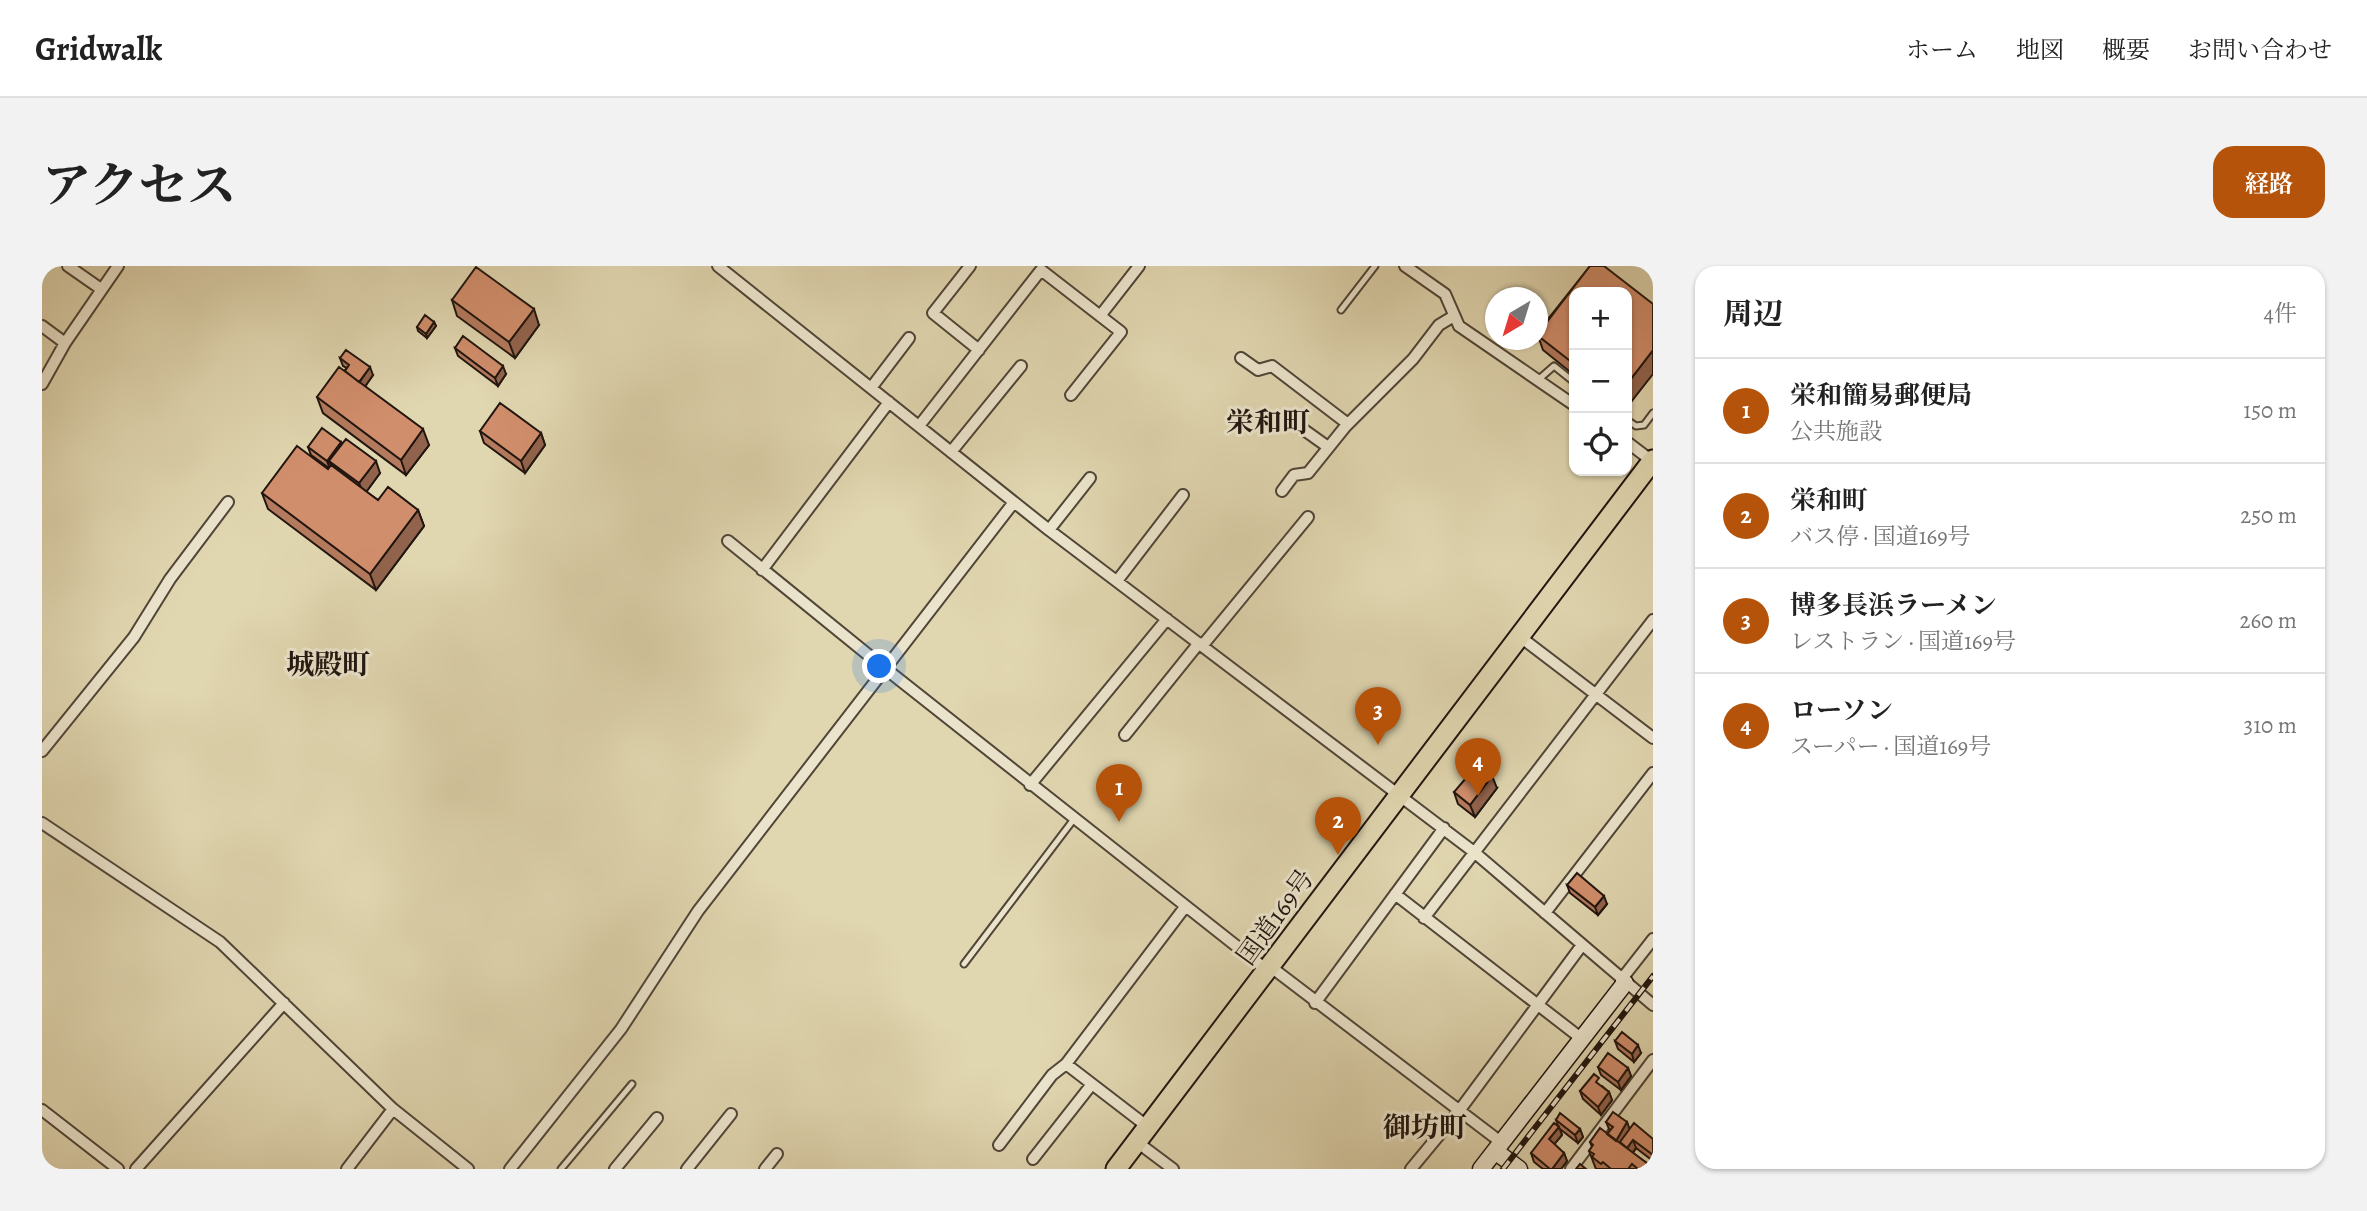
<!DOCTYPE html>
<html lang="ja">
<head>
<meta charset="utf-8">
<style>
  :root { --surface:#fff; --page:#f2f2f2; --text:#222; --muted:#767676; --line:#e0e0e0; --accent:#b45309 }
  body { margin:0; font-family:Alegreya,"Noto Serif JP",serif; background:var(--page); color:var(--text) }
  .controls { position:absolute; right:21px; top:21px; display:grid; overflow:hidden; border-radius:14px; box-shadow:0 2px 5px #0004 }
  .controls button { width:63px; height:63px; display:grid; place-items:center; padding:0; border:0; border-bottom:2px solid var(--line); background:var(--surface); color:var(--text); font:35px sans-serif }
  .compass { position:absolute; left:1443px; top:21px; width:63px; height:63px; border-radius:50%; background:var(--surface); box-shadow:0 2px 5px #0004; rotate:218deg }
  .you { position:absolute; left:838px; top:401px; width:24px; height:24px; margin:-18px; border:5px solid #fff; border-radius:50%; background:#1a73e8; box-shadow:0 0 0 10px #1a73e833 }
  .badge { display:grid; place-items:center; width:46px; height:46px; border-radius:50%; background:var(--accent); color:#fff; font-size:23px; font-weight:700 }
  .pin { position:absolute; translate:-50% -58px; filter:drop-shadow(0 2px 4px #0008) }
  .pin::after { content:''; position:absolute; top:37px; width:24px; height:21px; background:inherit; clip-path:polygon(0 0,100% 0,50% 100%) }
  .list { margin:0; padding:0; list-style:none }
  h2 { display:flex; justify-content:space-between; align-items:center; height:91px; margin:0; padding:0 28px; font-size:30px }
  h2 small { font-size:23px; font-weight:400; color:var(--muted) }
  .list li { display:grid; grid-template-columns:46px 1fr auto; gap:21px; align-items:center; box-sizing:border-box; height:105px; padding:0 28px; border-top:2px solid var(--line) }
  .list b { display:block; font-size:26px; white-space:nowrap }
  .list p { margin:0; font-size:23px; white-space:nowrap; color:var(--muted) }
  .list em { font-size:23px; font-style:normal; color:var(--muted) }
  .icon { flex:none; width:38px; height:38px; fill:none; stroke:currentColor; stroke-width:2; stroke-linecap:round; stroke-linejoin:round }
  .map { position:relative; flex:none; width:1611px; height:903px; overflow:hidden; border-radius:21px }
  header { display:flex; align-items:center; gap:42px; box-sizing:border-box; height:98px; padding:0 35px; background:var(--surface); border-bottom:2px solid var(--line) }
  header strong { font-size:33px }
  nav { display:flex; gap:38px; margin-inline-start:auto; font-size:24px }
  .intro { display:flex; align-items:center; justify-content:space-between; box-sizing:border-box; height:168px; padding:0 42px }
  h1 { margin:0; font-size:49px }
  .button { padding:18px 32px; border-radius:21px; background:var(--accent); color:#fff; font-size:24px; font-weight:700 }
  main { display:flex; gap:42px; padding:0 42px }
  aside { flex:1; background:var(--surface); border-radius:21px; box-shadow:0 2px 5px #0004 }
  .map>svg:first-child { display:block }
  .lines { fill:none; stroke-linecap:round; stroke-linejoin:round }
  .lane-casing { stroke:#504537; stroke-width:9 }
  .street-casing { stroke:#504537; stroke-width:14 }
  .secondary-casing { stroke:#20150f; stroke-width:19 }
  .highway-casing { stroke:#20150f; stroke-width:23 }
  .lane { stroke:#ebe4cc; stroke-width:5 }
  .street { stroke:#ebe4cc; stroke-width:10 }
  .secondary { stroke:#ebe4cc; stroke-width:16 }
  .highway { stroke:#e0d6b0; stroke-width:19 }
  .rail-casing { stroke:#20150f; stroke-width:6 }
  .rail { stroke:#ebe4cc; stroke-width:3.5; stroke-dasharray:10; stroke-linecap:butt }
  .wall { fill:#b47a5d; stroke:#20150f; stroke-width:2 }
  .shaded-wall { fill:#92634c; stroke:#20150f; stroke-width:2 }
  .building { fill:#d18e6c; stroke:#20150f; stroke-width:2 }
  .labels { text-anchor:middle; stroke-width:6; stroke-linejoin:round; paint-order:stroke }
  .street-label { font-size:26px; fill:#20150f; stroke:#ebe4cc }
  .neighbourhood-label { font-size:28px; font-weight:bold; fill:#20150f; stroke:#ebe4cc }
</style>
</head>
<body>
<header>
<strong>Gridwalk</strong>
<nav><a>ホーム</a><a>地図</a><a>概要</a><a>お問い合わせ</a></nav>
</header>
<div class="intro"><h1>アクセス</h1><a class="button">経路</a></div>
<main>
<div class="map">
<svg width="1611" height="903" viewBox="0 0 1611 903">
  <rect width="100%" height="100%" fill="#e0d6b0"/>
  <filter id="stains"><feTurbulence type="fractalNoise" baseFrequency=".00286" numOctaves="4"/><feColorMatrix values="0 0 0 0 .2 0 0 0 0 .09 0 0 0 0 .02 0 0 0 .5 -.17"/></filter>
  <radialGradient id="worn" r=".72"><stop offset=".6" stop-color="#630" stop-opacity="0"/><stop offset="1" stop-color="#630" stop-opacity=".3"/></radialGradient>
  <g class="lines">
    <defs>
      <path id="lane" d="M 1299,44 L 1333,0
        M 1496,114 L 1512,100 L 1532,116
        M 1585,154 L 1594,160 L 1602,159 L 1611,147
        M 922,698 L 1032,553
        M 519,903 L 590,818"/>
      <path id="street" d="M 26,0 L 59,23
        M 676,0 L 1007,264 L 1432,586 L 1611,739
        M 928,0 L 891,47 L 937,84
        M 1363,0 L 1403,28 L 1417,60 L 1532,139
        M 1058,50 L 1097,0
        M 0,60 L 23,77
        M 1199,92 L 1216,104 L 1230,100 L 1306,158
        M 0,118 L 23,77 L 76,0
        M 829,122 L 867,72
        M 1251,156 L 1286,181
        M 877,160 L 999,4 L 1079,66 L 1029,129
        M 1585,176 L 1610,195
        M 909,186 L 979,100
        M 1240,225 L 1252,209 L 1266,207 L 1303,161 L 1371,93 L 1397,59 L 1412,50
        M 1007,264 L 1048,212
        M 686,275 L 835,396 L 1226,705
        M 720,304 L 847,136
        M 1075,315 L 1141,229
        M 1477,370 L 1611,472
        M 1160,380 L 1266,251
        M 1083,469 L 1157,377
        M 0,485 L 92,371 L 128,313 L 186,236
        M 988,519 L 1125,353
        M 0,557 L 178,676 L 351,843 L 426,903
        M 1353,628 L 1540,773
        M 1503,647 L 1611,507
        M 1382,652 L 1611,354
        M 1229,701 L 1460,877
        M 1579,714 L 1611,673
        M 1273,737 L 1402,562
        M 0,844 L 76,903
        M 1106,861 L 1024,798 L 1143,641
        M 1095,876 L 1131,903
        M 957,879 L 1010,809 L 1024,798
        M 991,893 L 1050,818
        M 94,903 L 242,737
        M 305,903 L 351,843
        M 468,903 L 579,763 L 656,645 L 972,236
        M 573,903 L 615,852
        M 645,903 L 689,848
        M 723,903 L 735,888
        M 1369,903 L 1417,845 L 1540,679
        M 1529,903 L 1611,794"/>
      <path id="secondary" d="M 1453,885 L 1477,903
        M 1439,903 L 1583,717"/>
      <path id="highway" d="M 1074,903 L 1611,194"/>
    </defs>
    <use href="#lane" class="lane-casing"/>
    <use href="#street" class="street-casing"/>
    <use href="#secondary" class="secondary-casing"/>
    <use href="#highway" class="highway-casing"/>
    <use href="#lane" class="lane"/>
    <use href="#street" class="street"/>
    <use href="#secondary" class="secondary"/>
    <use href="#highway" class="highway"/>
    <defs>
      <path id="rail" d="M 1461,903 L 1611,710"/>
    </defs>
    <use href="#rail" class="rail-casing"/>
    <use href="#rail" class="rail"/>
  </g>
  <path class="wall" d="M 1548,0 L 1532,26 L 1532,109 L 1501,84 L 1495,67 Z
    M 410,34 L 497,59 L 473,92 L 415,50 Z
    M 392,56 L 394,60 L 385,72 L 376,65 L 375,61 Z
    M 413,82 L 464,108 L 456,120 L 416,90 Z
    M 298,92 L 331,109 L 323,120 L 387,179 L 364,209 L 281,147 L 275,131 L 305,102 L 301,100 Z
    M 438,165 L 499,167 L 503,179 L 483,207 L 442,177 Z
    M 299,176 L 300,178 L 338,207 L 324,226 L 336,234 L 376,244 L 382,260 L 334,324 L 226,243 L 220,227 L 286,203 L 287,202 L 269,189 L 266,181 Z
    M 1455,522 L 1433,551 L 1416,538 L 1412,526 Z
    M 1525,619 L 1565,638 L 1556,649 L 1528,627 Z
    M 1573,775 L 1599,787 L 1592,796 L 1576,783 Z
    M 1556,801 L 1586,802 L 1589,810 L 1579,824 L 1559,809 Z
    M 1560,820 L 1567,826 L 1570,834 L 1559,849 L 1541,833 L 1538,825 Z
    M 1514,854 L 1538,863 L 1541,871 L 1536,877 L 1518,863 L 1520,869 L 1512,878 L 1522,887 L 1525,895 L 1519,903 L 1501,903 L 1492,896 L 1489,887 L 1516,860 Z
    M 1564,856 L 1585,856 L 1587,863 L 1611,873 L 1611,895 L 1594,882 L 1591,887 L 1606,898 L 1608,903 L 1554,903 L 1547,885 L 1550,881 L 1548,876 L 1565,868 L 1568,865 Z"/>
  <path class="shaded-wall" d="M 492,43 L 497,59 L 473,92 L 467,76 Z
    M 392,56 L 394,60 L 385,72 L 384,68 Z
    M 1611,84 L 1611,108 L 1585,141 L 1585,118 Z
    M 461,100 L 464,108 L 456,120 L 453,112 Z
    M 328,101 L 331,109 L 320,125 L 317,117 Z
    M 381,163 L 387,179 L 364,209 L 359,194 Z
    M 499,167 L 503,179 L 483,207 L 479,195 Z
    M 299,176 L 302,184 L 287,195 L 290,201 L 288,203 L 285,195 Z
    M 334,195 L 338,207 L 322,229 L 317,217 Z
    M 376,244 L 382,260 L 334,324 L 328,308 Z
    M 1450,510 L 1455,522 L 1433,551 L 1428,539 Z
    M 1562,630 L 1565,638 L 1556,649 L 1553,641 Z
    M 1596,779 L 1599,787 L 1592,796 L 1590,788 Z
    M 1586,802 L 1589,810 L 1579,824 L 1576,816 Z
    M 1567,826 L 1570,834 L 1559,849 L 1556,841 Z
    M 1585,856 L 1588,864 L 1579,879 L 1574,875 Z
    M 1517,861 L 1520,869 L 1510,881 L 1507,873 Z
    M 1538,863 L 1541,871 L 1536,877 L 1533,869 Z
    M 1591,874 L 1594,882 L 1588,890 L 1585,882 Z
    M 1522,887 L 1525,895 L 1519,903 L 1510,903 Z"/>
  <path class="building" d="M 1548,0 L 1562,0 L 1611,38 L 1611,84 L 1585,118 L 1585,26 L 1532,26 L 1532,98 L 1495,69 Z
    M 434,1 L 492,43 L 467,76 L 410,34 Z
    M 383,49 L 392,56 L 384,68 L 375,61 Z
    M 421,70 L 461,100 L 453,112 L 413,82 Z
    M 304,84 L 328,101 L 317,116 L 303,105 L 307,99 L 298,92 Z
    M 297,101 L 381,163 L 359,194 L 275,131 Z
    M 458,137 L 499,167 L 479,195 L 438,165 Z
    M 280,162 L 299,176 L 285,195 L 266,181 Z
    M 304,173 L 334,195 L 317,217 L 287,195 Z
    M 255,180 L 286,203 L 289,199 L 336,234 L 346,221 L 376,244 L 328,308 L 220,227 Z
    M 1436,498 L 1450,510 L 1428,539 L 1412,526 Z
    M 1535,607 L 1562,630 L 1553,641 L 1525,619 Z
    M 1580,766 L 1596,779 L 1590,788 L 1573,775 Z
    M 1566,787 L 1586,802 L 1576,816 L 1556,801 Z
    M 1552,808 L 1557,812 L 1554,816 L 1567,826 L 1556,841 L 1538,825 Z
    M 1571,846 L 1585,856 L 1574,875 L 1565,868 L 1571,861 L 1564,856 Z
    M 1518,847 L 1538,863 L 1533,869 L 1514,854 Z
    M 1512,857 L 1517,861 L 1507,873 L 1522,887 L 1510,903 L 1508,903 L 1489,887 Z
    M 1592,857 L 1611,873 L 1611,889 L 1591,874 L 1585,882 L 1578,876 Z
    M 1558,862 L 1606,898 L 1603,903 L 1596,903 L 1590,898 L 1586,903 L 1569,903 L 1561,896 L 1559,898 L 1550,891 L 1552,888 L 1547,885 L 1551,879 L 1548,876 Z
    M 1538,898 L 1544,903 L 1534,903 Z"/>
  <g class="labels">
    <g class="street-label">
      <text transform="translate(1233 651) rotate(-54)" y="9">国道169号</text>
    </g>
    <g class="neighbourhood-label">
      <text x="1226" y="166">栄和町</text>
      <text x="286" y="408">城殿町</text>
      <text x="1383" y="871">御坊町</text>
    </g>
  </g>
  <rect width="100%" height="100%" filter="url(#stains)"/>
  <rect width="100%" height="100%" fill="url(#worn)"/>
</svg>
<div class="controls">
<button>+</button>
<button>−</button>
<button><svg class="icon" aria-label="locate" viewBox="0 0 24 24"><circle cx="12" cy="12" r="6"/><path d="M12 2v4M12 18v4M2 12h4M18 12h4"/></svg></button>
</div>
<svg class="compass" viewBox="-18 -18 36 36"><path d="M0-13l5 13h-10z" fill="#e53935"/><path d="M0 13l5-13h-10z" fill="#767676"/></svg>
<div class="you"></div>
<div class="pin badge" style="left:1077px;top:556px">1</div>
<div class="pin badge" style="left:1296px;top:589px">2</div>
<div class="pin badge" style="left:1336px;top:479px">3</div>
<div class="pin badge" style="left:1436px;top:530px">4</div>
</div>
<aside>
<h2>周辺<small>4件</small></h2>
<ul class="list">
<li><span class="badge">1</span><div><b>栄和簡易郵便局</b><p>公共施設</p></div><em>150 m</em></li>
<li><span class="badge">2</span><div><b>栄和町</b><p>バス停 · 国道169号</p></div><em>250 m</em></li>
<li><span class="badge">3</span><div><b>博多長浜ラーメン</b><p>レストラン · 国道169号</p></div><em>260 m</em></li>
<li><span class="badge">4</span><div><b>ローソン</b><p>スーパー · 国道169号</p></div><em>310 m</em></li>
</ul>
</aside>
</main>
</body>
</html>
